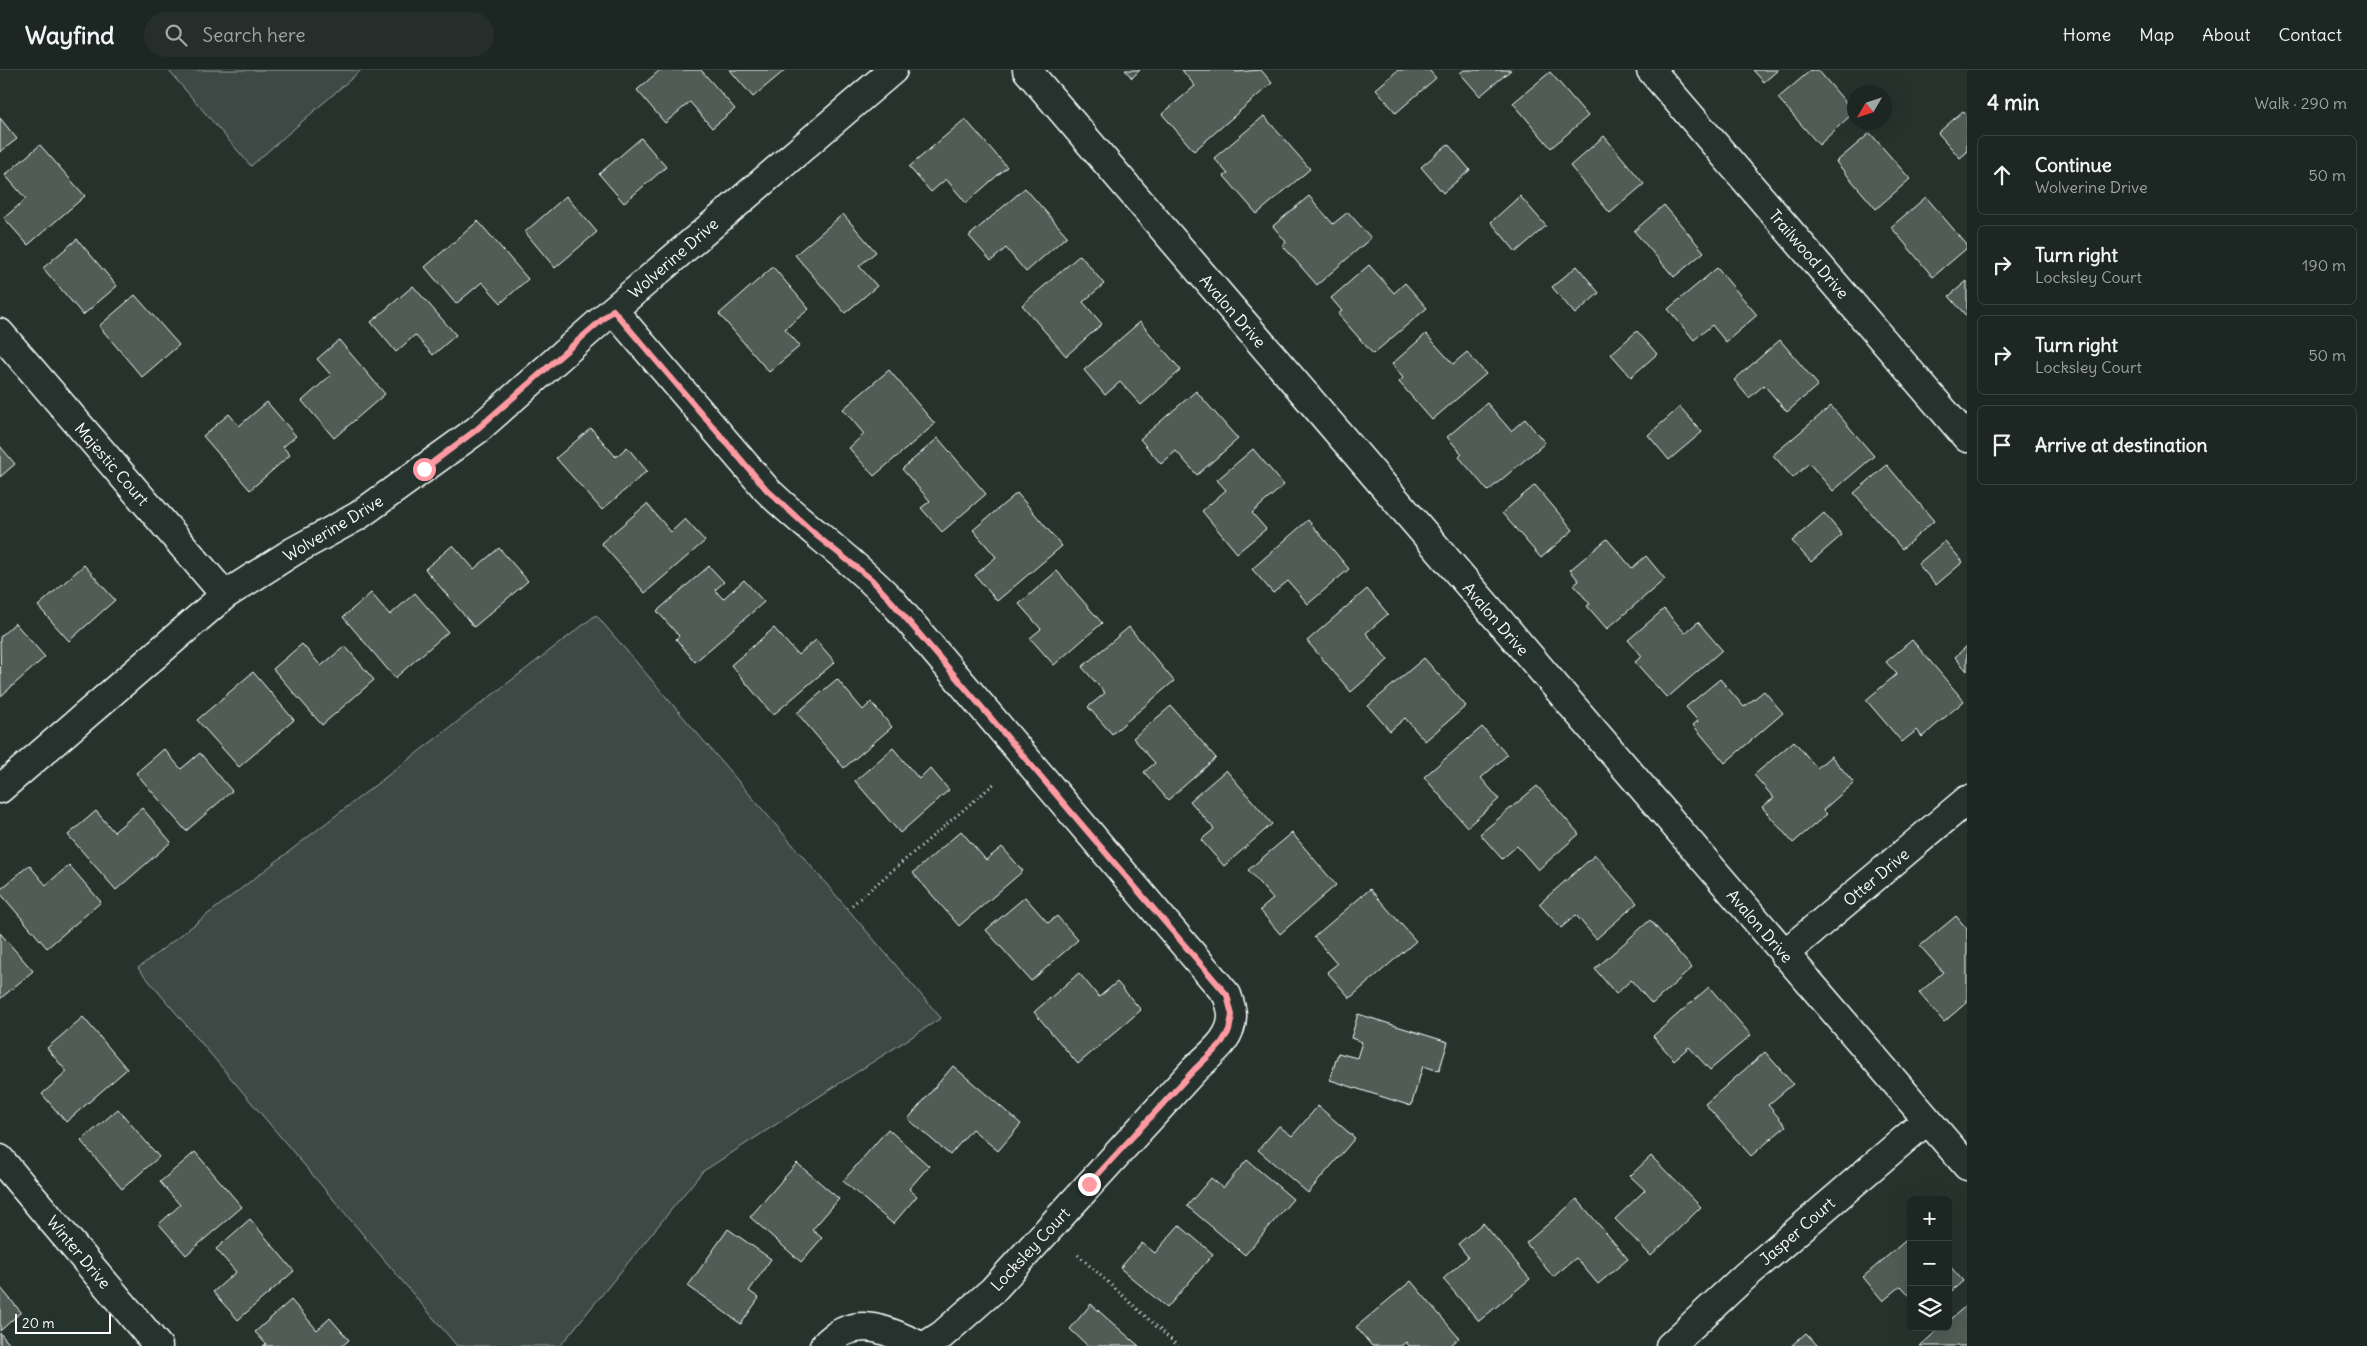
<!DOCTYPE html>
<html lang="en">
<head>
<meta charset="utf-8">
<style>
  :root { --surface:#1c2622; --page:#252e2a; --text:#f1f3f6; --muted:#a0a5a5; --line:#3a4340 }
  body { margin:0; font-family:Delius,sans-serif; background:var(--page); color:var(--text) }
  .controls { position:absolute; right:15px; bottom:15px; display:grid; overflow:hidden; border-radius:8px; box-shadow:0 5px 20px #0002 }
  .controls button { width:45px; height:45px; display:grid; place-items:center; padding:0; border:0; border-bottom:1px solid var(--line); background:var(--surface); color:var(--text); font:25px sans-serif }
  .compass { position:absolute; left:1847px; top:15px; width:45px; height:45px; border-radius:50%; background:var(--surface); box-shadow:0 5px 20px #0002; rotate:231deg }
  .scale { position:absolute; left:15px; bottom:12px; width:96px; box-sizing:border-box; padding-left:5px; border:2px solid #fff; border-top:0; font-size:14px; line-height:18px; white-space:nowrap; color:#fff; -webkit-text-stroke:4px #26332d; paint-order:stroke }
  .stop { position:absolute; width:15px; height:15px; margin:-11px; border:4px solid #ff9aa2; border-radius:50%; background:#fff }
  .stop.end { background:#ff9aa2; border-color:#fff; box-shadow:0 1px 5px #0008 }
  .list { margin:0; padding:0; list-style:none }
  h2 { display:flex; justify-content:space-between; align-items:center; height:65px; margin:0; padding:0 20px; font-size:21px }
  h2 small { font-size:16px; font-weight:400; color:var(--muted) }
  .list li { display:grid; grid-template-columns:32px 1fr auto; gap:15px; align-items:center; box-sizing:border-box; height:80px; margin:0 10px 10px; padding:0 10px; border:1px solid var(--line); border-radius:8px }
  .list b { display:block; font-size:19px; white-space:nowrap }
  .list p { margin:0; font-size:16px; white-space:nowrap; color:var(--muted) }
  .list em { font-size:16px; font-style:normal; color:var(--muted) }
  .icon { flex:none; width:28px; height:28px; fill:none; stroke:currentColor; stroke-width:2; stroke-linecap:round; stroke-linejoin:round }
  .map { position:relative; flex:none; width:1967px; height:1276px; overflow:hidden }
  header { display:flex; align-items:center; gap:30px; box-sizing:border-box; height:70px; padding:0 25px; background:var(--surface); border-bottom:1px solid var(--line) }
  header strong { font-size:24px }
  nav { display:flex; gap:28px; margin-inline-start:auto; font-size:18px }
  .search { width:350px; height:45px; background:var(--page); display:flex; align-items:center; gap:12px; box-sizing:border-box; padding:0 18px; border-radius:28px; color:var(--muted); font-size:19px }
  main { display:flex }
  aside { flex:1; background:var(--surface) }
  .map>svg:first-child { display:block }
  .green { fill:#3e4944; stroke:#9ea4a2 }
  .building { fill:#515c57; stroke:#fff }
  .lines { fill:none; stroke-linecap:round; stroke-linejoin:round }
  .street-casing { stroke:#fff; stroke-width:31 }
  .path { stroke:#fff; stroke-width:3; stroke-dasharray:1 4; stroke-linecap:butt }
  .street { stroke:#26332d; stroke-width:28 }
  .route { stroke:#ff9aa2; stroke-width:6 }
  .labels { text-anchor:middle; stroke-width:4; stroke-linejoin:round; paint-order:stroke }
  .street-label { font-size:16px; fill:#fff; stroke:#26332d }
</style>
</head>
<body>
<header>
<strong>Wayfind</strong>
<div class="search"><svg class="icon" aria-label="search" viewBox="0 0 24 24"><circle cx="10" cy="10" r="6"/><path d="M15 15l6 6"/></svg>Search here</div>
<nav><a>Home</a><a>Map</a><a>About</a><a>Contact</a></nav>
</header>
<main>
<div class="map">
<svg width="1967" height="1276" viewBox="0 0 1967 1276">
  <rect width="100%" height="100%" fill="#26332d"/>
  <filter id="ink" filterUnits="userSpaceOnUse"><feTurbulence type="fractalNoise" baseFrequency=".02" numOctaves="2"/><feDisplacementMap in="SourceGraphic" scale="10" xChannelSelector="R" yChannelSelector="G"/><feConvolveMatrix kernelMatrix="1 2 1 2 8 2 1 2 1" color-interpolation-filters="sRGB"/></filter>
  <g filter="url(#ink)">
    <path class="green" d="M 168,0 L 360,0 L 360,1 L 251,96 Z
      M 596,545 L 941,948 L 702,1102 L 560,1276 L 457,1276 L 138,898 Z"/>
    <path class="building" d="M 660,0 L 701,0 L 735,39 L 712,58 L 690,32 L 665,53 L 637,20 Z
      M 730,0 L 785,0 L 753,27 Z
      M 1125,0 L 1140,0 L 1132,8 Z
      M 1182,0 L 1235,0 L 1236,2 L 1261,0 L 1272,13 L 1194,81 L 1162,44 L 1195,16 Z
      M 1398,0 L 1429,0 L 1436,8 L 1396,43 L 1376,19 Z
      M 1464,0 L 1511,0 L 1480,26 L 1460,3 Z
      M 1753,0 L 1778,0 L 1764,12 Z
      M 1811,0 L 1818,0 L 1854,42 L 1819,75 L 1778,28 Z
      M 1550,2 L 1588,46 L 1551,78 L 1513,33 Z
      M 1963,41 L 1967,46 L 1967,82 L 1960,88 L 1938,63 Z
      M 1264,46 L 1310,99 L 1257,144 L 1224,106 L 1228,104 L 1214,88 Z
      M 0,48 L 17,69 L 0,82 Z
      M 965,49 L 1007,97 L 966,133 L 946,109 L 931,122 L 909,97 Z
      M 1870,63 L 1910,109 L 1876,139 L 1836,92 Z
      M 1604,66 L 1644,114 L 1610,143 L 1570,96 Z
      M 641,68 L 666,97 L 624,133 L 599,104 Z
      M 1448,74 L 1470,100 L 1443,123 L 1421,97 Z
      M 40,75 L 85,126 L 28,175 L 4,148 L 26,129 L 5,105 Z
      M 1025,118 L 1067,166 L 1026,202 L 1006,178 L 991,191 L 969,166 Z
      M 566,126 L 597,162 L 555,198 L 525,162 Z
      M 1309,126 L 1333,154 L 1348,142 L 1371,168 L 1317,215 L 1283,176 L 1286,172 L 1273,156 Z
      M 1520,126 L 1546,156 L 1516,182 L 1491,152 Z
      M 1926,127 L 1967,175 L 1967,178 L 1933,207 L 1891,157 Z
      M 1664,135 L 1704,182 L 1674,207 L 1634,161 Z
      M 843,144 L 876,182 L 859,196 L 877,216 L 845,243 L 795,185 Z
      M 478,151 L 528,209 L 501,233 L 482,212 L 456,234 L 425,197 Z
      M 77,169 L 117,216 L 83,245 L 43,198 Z
      M 1080,185 L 1104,214 L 1083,232 L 1102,254 L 1066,286 L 1022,235 Z
      M 1369,195 L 1394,223 L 1405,213 L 1427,238 L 1373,284 L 1338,244 L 1342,241 L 1331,228 Z
      M 1577,196 L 1599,223 L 1575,244 L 1552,217 Z
      M 773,197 L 809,239 L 785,259 L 800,276 L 769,302 L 719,244 Z
      M 1717,198 L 1757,245 L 1726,272 L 1712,255 L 1694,270 L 1668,239 Z
      M 1967,211 L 1967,247 L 1949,226 Z
      M 413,216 L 456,265 L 433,285 L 415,265 L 396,282 L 371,252 Z
      M 135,225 L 179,275 L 142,307 L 99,256 Z
      M 1140,252 L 1181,300 L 1141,335 L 1120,312 L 1105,325 L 1084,300 Z
      M 1637,261 L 1657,284 L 1631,307 L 1611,284 Z
      M 1426,264 L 1453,294 L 1467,282 L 1486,304 L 1432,350 L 1399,312 L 1403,308 L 1392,294 Z
      M 339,270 L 385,324 L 334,368 L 302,331 L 331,305 L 317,289 Z
      M 1780,270 L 1818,315 L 1787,342 L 1764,315 L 1749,328 L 1734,310 Z
      M 889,300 L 935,354 L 874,406 L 849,378 L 864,364 L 843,339 Z
      M 1196,321 L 1238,369 L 1197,405 L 1176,381 L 1161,394 L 1140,369 Z
      M 267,332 L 296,366 L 283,377 L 290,385 L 250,420 L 203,366 L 229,344 L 239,356 Z
      M 1487,333 L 1511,361 L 1525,349 L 1545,373 L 1488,421 L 1459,387 L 1462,384 L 1447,367 Z
      M 1831,336 L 1874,386 L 1833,421 L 1809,393 L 1793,408 L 1773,385 Z
      M 1680,337 L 1702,362 L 1669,390 L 1648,365 Z
      M 591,358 L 616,387 L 627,377 L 647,401 L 602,440 L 556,388 Z
      M 938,368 L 986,424 L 942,462 L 921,438 L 930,431 L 902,399 Z
      M 0,376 L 15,394 L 0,407 Z
      M 1253,379 L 1284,415 L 1252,443 L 1266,459 L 1237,483 L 1202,441 L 1226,420 L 1217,410 Z
      M 1887,395 L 1934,451 L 1902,479 L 1854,423 Z
      M 1535,415 L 1573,460 L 1541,488 L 1502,443 Z
      M 1017,423 L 1062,476 L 997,531 L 975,505 L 996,487 L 973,460 Z
      M 647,434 L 671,462 L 685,449 L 705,471 L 645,523 L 601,473 Z
      M 1824,443 L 1842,465 L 1811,492 L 1792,471 Z
      M 1308,450 L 1349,499 L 1308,534 L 1288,511 L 1273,523 L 1252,499 Z
      M 1607,469 L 1632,498 L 1646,486 L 1665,509 L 1607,559 L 1587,536 L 1590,534 L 1574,515 L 1579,511 L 1570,500 Z
      M 1945,471 L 1963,492 L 1936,515 L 1918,494 Z
      M 453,475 L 474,499 L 499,478 L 528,511 L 474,557 L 425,499 Z
      M 84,495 L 115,530 L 69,571 L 38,536 Z
      M 709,496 L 724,512 L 715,520 L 723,529 L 744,510 L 764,532 L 695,592 L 676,569 L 679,566 L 657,541 Z
      M 1057,501 L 1102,553 L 1054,595 L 1030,568 L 1041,559 L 1019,534 Z
      M 1367,519 L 1388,544 L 1366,563 L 1388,590 L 1351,622 L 1307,571 Z
      M 371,523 L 390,545 L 415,523 L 448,562 L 395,608 L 343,547 Z
      M 1664,539 L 1685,563 L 1698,552 L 1722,580 L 1667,628 L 1635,592 L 1642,586 L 1628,570 Z
      M 15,553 L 45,587 L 1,626 L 0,567 Z
      M 1129,557 L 1174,611 L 1112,664 L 1088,637 L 1105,623 L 1082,597 Z
      M 774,558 L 798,585 L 816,570 L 835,592 L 773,645 L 731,595 Z
      M 1912,570 L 1964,631 L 1922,667 L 1917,660 L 1902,672 L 1866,630 L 1897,604 L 1886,592 Z
      M 302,574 L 321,596 L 345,576 L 374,610 L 322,655 L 273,599 Z
      M 1967,576 L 1967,601 L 1955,587 Z
      M 1424,588 L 1466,636 L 1425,671 L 1405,648 L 1390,661 L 1368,636 Z
      M 253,602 L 294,650 L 239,697 L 197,650 Z
      M 837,609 L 863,640 L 871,632 L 892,657 L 844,698 L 797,643 Z
      M 1720,609 L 1744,637 L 1764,621 L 1783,643 L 1725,693 L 1693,655 L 1698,651 L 1686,637 Z
      M 1171,636 L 1216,688 L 1168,730 L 1144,702 L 1155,693 L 1133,668 Z
      M 1482,657 L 1507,685 L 1481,708 L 1499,729 L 1467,757 L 1424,707 Z
      M 1794,671 L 1817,698 L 1831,686 L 1854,713 L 1823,740 L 1827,744 L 1793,773 L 1762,737 L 1774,728 L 1754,705 Z
      M 893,678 L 919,709 L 930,698 L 949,720 L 900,763 L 855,711 Z
      M 164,679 L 181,699 L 200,683 L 232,721 L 186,761 L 136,703 Z
      M 1226,700 L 1272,754 L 1224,796 L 1201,770 L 1214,759 L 1190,731 Z
      M 1537,716 L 1579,764 L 1538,800 L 1517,776 L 1502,789 L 1480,764 Z
      M 142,738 L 171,772 L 116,820 L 68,765 L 96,741 L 114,762 Z
      M 961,761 L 986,790 L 1002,777 L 1023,801 L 959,856 L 913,803 Z
      M 1292,763 L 1336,815 L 1280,864 L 1260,840 L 1273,829 L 1248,800 Z
      M 1595,785 L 1637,833 L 1596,869 L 1576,845 L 1561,858 L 1539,834 Z
      M 29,795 L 46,815 L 69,795 L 101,832 L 47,878 L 0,823 L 0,820 Z
      M 1370,819 L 1416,871 L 1350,928 L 1327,902 L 1337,894 L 1314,867 Z
      M 1025,827 L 1048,853 L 1057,846 L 1078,870 L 1031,911 L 986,860 Z
      M 1956,846 L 1967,859 L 1967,932 L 1944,952 L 1919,923 L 1943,902 L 1920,876 Z
      M 1650,850 L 1692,898 L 1652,934 L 1631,910 L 1616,924 L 1595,899 Z
      M 0,863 L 33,901 L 0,929 Z
      M 1079,903 L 1099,927 L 1117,912 L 1141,940 L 1078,994 L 1034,942 Z
      M 1709,917 L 1751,965 L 1710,1000 L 1689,977 L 1674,990 L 1653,966 Z
      M 1358,944 L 1448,972 L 1439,1001 L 1423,996 L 1411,1036 L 1330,1010 L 1338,983 L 1357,988 L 1362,972 L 1351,968 Z
      M 83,947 L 127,999 L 66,1052 L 42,1024 L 67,1002 L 47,978 Z
      M 1765,982 L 1793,1014 L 1768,1035 L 1786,1056 L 1751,1086 L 1705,1034 Z
      M 953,996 L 1021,1054 L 998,1081 L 972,1059 L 950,1085 L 908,1049 Z
      M 1318,1036 L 1355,1068 L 1308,1123 L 1258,1080 L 1279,1056 L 1292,1066 Z
      M 118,1039 L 159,1087 L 122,1119 L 81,1071 Z
      M 888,1059 L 929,1096 L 909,1119 L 917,1126 L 893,1154 L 843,1111 Z
      M 195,1082 L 242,1137 L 186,1185 L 159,1154 L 180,1135 L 160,1112 Z
      M 1651,1086 L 1701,1137 L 1651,1186 L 1615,1149 L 1645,1120 L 1630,1106 Z
      M 1247,1090 L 1293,1129 L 1245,1185 L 1187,1136 L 1211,1108 L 1223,1118 Z
      M 797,1093 L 839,1129 L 812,1160 L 822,1168 L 801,1192 L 750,1147 Z
      M 1577,1129 L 1628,1189 L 1598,1214 L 1576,1188 L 1553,1207 L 1526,1173 Z
      M 250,1149 L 294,1201 L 238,1250 L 213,1222 L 236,1202 L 216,1179 Z
      M 1483,1153 L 1530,1209 L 1479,1251 L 1443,1209 L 1468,1187 L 1458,1174 Z
      M 1179,1155 L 1213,1184 L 1167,1238 L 1120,1198 L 1142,1173 L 1155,1183 Z
      M 728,1159 L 771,1189 L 749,1221 L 759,1228 L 741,1254 L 688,1216 Z
      M 1911,1166 L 1911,1227 L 1901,1216 L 1883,1231 L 1863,1207 Z
      M 1948,1194 L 1963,1211 L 1948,1224 Z
      M 1411,1211 L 1459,1268 L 1450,1276 L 1409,1276 L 1406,1272 L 1401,1276 L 1372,1276 L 1356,1257 Z
      M 0,1217 L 21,1242 L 0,1261 Z
      M 291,1230 L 317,1260 L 330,1248 L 349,1270 L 342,1276 L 263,1276 L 266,1274 L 255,1262 Z
      M 1091,1234 L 1110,1251 L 1139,1276 L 1088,1276 L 1070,1259 Z
      M 1967,1235 L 1967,1276 L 1920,1276 L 1941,1257 L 1948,1257 L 1948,1251 Z
      M 0,1263 L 11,1276 L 0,1276 Z
      M 1806,1263 L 1818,1276 L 1791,1276 Z"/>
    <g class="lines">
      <defs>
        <path id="street" d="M 1027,0 L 1967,1096
          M 1651,0 L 1967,368
          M 613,240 L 767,420 C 807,459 854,491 893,532 L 1227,925 C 1229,931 1232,939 1232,945 C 1233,969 1209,985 1194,1000 L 993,1220 L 942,1265 L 925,1276
          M 0,263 L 225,525
          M 0,719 L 225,525 L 294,481 L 358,446 L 477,360 L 613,240 L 893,0
          M 1784,884 L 1967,730
          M 0,1089 L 158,1276
          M 824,1276 C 855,1243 886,1260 921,1276
          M 1670,1276 L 1744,1207 L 1927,1050"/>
      </defs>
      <use href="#street" class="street-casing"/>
      <path class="path" d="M 852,835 L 996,712
        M 1078,1185 L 1178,1276"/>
      <use href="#street" class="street"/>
    </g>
  </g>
  <g class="lines" filter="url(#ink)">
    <path class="route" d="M 424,399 L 476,360 L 613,240 L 767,420 L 817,466 L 871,509 L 892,532 L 1227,925 L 1232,945 L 1229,961 L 1220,975 L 1194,1000 L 1089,1114"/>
  </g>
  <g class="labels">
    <g class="street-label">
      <text transform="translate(1809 184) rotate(49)" y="6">Trailwood Drive</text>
      <text transform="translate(673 188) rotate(-41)" y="6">Wolverine Drive</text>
      <text transform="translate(1233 241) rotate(49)" y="6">Avalon Drive</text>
      <text transform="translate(112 394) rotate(49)" y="6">Majestic Court</text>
      <text transform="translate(333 458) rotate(-31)" y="6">Wolverine Drive</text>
      <text transform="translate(1496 549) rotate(49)" y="6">Avalon Drive</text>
      <text transform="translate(1876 807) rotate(-40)" y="6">Otter Drive</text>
      <text transform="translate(1760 856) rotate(49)" y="6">Avalon Drive</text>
      <text transform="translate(1797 1161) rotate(-41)" y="6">Jasper Court</text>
      <text transform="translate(1030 1179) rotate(-47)" y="6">Locksley Court</text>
      <text transform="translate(79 1182) rotate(50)" y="6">Winter Drive</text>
    </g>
  </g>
</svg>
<div class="controls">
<button>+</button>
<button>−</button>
<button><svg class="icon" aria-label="layers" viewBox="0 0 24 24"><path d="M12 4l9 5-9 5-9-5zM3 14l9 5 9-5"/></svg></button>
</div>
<svg class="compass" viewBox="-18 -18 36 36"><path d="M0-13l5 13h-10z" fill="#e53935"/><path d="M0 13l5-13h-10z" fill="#a0a5a5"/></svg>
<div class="scale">20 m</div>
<div class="stop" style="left:424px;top:399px"></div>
<div class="stop end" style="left:1089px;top:1114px"></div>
</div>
<aside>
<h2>4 min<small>Walk · 290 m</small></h2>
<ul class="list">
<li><svg class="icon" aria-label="ahead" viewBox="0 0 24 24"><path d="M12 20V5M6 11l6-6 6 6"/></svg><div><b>Continue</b><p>Wolverine Drive</p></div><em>50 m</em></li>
<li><svg class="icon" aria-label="right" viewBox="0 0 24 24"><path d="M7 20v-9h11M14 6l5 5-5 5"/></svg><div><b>Turn right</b><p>Locksley Court</p></div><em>190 m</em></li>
<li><svg class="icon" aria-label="right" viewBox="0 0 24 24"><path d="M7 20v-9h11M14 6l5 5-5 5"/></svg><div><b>Turn right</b><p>Locksley Court</p></div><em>50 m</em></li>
<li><svg class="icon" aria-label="arrive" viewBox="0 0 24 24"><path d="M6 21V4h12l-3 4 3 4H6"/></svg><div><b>Arrive at destination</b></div></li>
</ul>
</aside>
</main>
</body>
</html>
